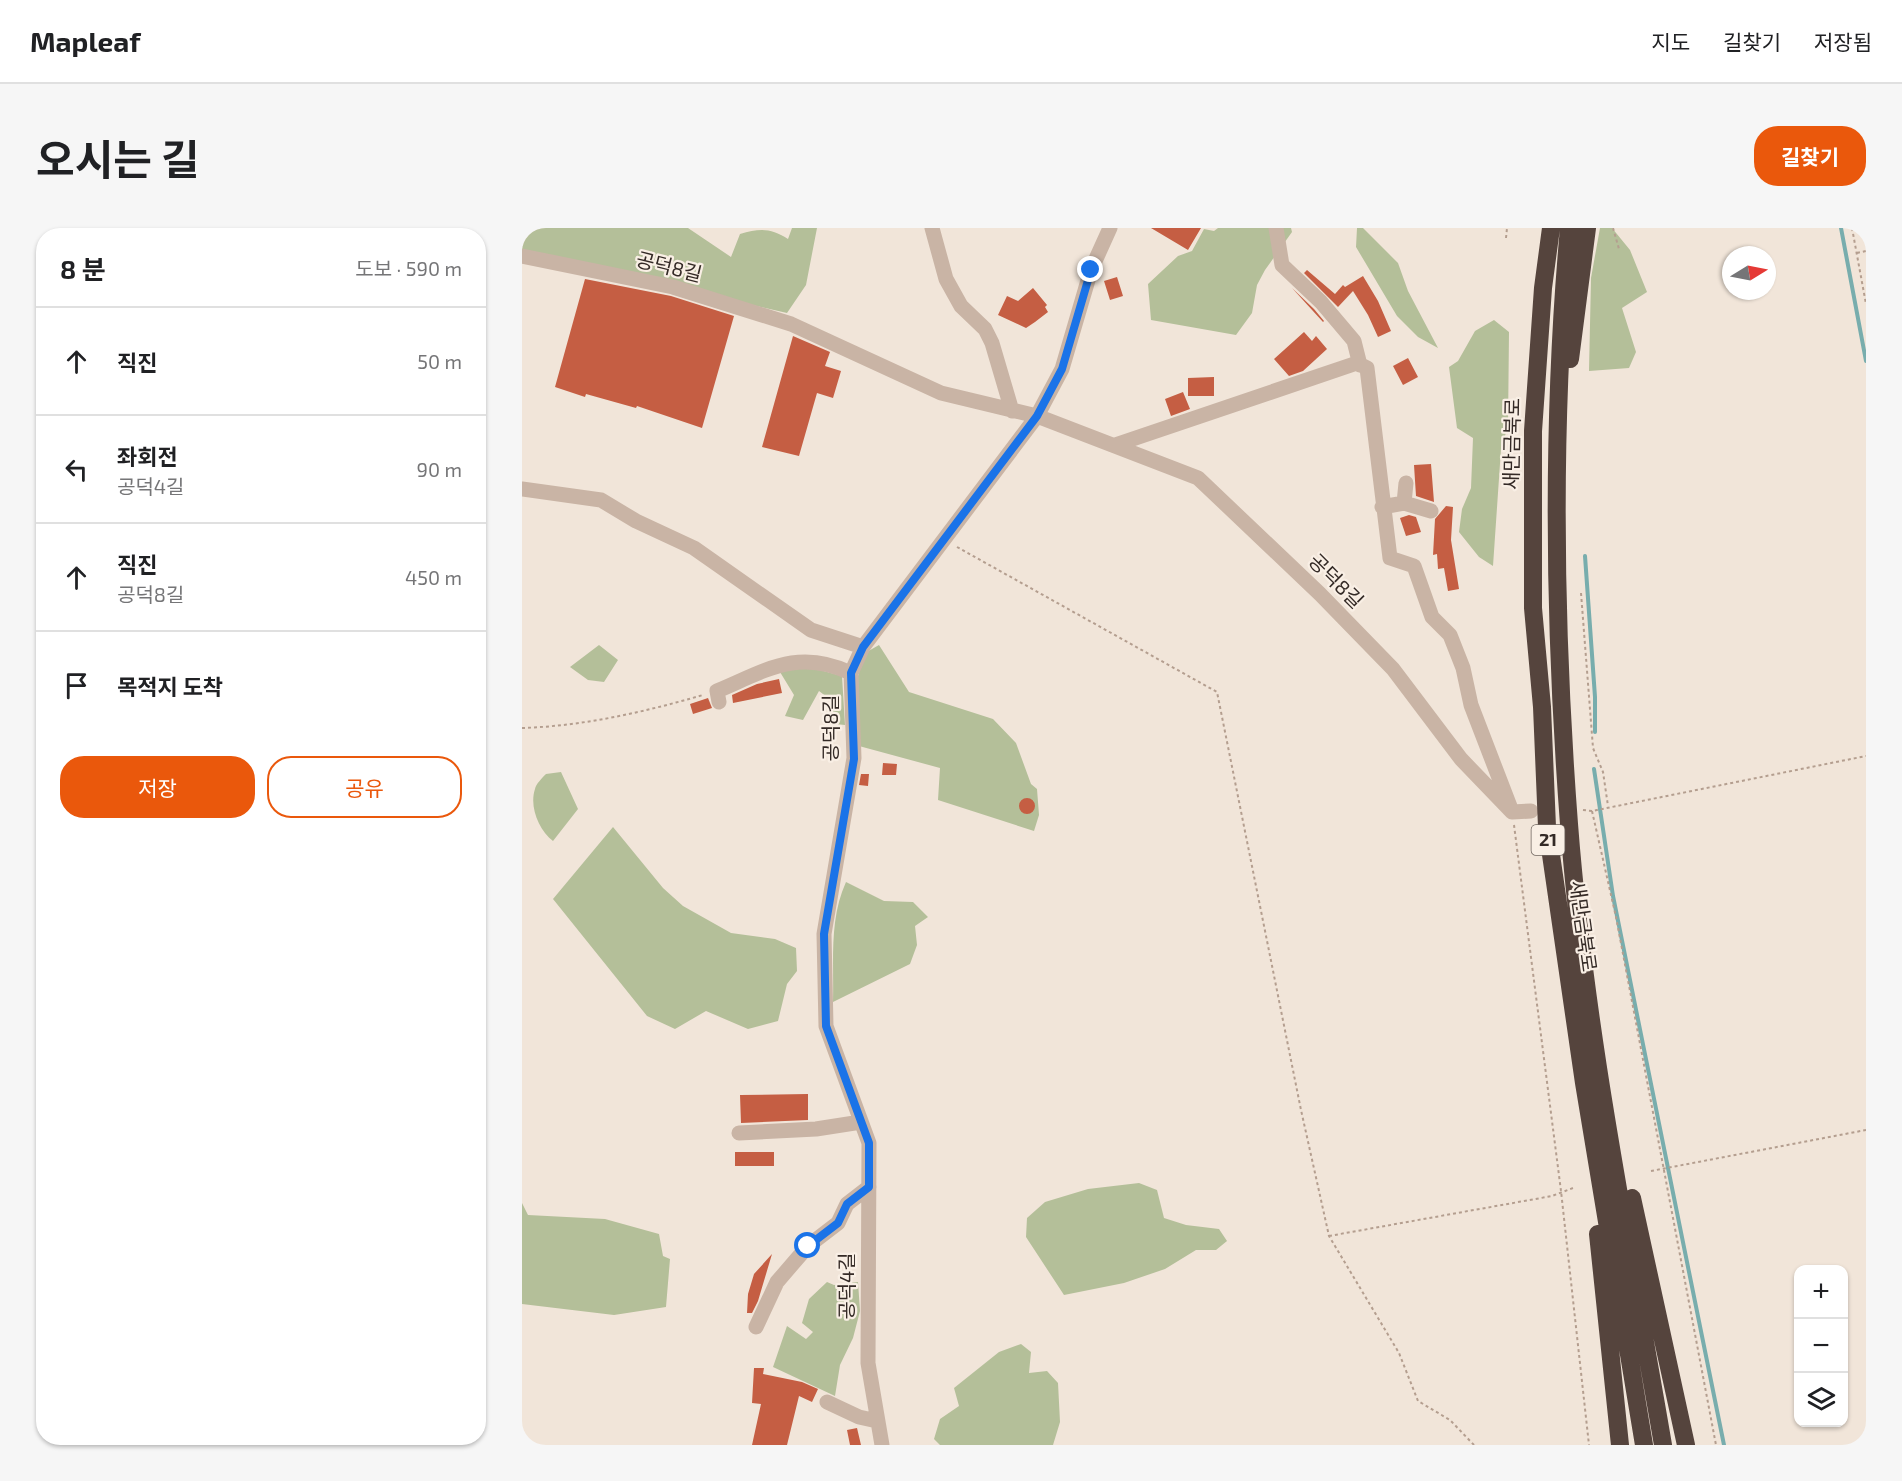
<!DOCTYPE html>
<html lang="ko">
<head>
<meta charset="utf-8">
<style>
  :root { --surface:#fff; --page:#f6f6f6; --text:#202124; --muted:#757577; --line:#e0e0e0; --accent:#ea580c }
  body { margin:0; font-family:"Exo 2","Noto Sans KR",sans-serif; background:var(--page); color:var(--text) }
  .controls { position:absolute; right:18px; bottom:18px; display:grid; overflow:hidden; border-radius:12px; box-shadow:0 2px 4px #0004 }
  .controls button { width:54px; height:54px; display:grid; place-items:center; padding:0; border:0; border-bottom:2px solid var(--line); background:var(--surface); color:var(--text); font:30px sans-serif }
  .compass { position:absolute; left:1200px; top:18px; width:54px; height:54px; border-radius:50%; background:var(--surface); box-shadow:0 2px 4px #0004; rotate:80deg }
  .stop { position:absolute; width:18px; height:18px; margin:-14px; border:4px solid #1a73e8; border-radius:50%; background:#fff }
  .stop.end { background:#1a73e8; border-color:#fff; box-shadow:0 2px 6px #0008 }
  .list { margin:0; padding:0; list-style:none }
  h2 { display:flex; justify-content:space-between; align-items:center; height:78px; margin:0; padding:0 24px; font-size:26px }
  h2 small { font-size:20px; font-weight:400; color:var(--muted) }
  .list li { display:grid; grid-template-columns:39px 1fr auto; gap:18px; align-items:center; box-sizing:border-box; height:108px; padding:0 24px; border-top:2px solid var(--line) }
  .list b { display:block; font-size:22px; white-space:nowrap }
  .list p { margin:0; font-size:20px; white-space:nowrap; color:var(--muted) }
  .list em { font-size:20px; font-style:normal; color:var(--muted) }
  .actions { display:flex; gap:12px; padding:18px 24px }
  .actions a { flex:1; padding:14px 0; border:2px solid var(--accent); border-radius:24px; text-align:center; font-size:21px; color:var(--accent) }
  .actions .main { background:var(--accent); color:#fff }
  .icon { flex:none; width:33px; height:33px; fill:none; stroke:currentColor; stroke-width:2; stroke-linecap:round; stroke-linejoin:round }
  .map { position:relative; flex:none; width:1344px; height:1217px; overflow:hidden; border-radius:24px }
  header { display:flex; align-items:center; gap:36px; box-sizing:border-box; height:84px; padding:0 30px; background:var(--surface); border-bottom:2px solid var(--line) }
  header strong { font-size:28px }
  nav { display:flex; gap:33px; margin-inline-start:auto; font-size:21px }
  .intro { display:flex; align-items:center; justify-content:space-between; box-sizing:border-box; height:144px; padding:0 36px }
  h1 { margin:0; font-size:42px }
  .button { padding:15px 27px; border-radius:24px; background:var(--accent); color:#fff; font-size:21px; font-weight:700 }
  main { display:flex; gap:36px; padding:0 36px }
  aside { flex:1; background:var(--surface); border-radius:24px; box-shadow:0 2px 4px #0004 }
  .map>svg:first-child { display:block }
  .green { fill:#b4bf99 }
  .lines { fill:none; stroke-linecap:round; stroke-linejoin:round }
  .stream { stroke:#78adad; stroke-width:4 }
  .building { fill:#c55e43 }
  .path { stroke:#b49e8f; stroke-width:2; stroke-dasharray:3 3; stroke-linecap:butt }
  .minor { stroke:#c9b4a5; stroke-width:15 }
  .highway { stroke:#55443d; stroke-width:18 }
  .route { stroke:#1a73e8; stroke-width:8 }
  .labels { text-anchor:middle; stroke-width:4.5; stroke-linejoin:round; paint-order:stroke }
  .shield { fill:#f9efe5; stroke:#6f655f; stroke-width:1.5 }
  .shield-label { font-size:18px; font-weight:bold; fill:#342a26 }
  .street-label { font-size:20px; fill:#342a26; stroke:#f9efe5 }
</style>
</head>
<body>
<header>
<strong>Mapleaf</strong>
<nav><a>지도</a><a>길찾기</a><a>저장됨</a></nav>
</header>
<div class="intro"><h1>오시는 길</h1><a class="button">길찾기</a></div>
<main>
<aside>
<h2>8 분<small>도보 · 590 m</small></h2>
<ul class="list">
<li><svg class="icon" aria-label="ahead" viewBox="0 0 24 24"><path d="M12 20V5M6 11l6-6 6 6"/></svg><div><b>직진</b></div><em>50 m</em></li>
<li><svg class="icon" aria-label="left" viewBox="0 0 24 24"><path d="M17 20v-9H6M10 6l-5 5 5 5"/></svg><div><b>좌회전</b><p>공덕4길</p></div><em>90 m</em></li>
<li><svg class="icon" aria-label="ahead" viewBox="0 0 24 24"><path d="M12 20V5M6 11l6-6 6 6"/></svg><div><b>직진</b><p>공덕8길</p></div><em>450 m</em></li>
<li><svg class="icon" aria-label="arrive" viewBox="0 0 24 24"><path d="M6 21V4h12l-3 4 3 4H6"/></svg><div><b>목적지 도착</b></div></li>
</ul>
<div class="actions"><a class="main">저장</a><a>공유</a></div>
</aside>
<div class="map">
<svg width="1344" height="1217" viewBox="0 0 1344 1217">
  <rect width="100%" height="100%" fill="#f1e5d9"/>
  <path class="green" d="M 0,0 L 166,0 L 209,29 L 218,6 C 238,0 249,0 266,11 L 270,0 L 295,0 L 284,57 L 265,85 L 0,24 Z
    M 696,0 L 769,0 L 770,4 L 743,42 L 735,57 L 730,85 L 714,107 L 629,92 L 626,56 L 656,28 L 670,23 L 682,1 L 692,3 Z
    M 835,0 L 841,0 L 876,35 L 886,63 L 916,120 L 896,109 L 875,88 L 834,19 Z
    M 1078,0 L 1090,0 L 1108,22 L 1125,64 L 1100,80 L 1114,124 L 1107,140 L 1067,143 L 1069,50 Z
    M 972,92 L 987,104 L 986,198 L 979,221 L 971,338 L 957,329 L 937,304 L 940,281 L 949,260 L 951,210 L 935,200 L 927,139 L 936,133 L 953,103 Z
    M 77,417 L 96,432 L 82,454 L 66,452 L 48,439 Z
    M 357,417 L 387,464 L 471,491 L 494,515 L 509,556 L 515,561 L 517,587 L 512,603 L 416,572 L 418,540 L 337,518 L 336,448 L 343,425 Z
    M 283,438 L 320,448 L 323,497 L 305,495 L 309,472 L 297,463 L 281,492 L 263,488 L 272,467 L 258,444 Z
    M 39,544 L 56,581 L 31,613 C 17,602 7,579 13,561 C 14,556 20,550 24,546 Z
    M 91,599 L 141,660 L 161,678 L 209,705 L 253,711 L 274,720 L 275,743 L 265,756 L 256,793 L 226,801 L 184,783 L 153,801 L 125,788 L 31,671 Z
    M 324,654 L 362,673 L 391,674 L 406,689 L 393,698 L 395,717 L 388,736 L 311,774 C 312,734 307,691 324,654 Z
    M 617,955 L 635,962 L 642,990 L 664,997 L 697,1001 L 705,1013 L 694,1022 L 674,1022 L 643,1041 L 602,1055 L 542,1067 L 504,1009 L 505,990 L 523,974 L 566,961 Z
    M 0,975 L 6,987 L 83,991 L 137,1006 L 141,1028 L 148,1031 L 144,1079 L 92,1087 L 0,1076 Z
    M 305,1054 L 312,1057 L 336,1054 L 338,1083 L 331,1110 L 318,1137 L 313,1168 L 251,1139 L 265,1098 L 284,1111 L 291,1104 L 280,1095 L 287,1071 Z
    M 499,1116 L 509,1124 L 507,1145 L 525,1143 L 536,1155 L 538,1194 L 531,1217 L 418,1217 L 412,1211 L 418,1191 L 437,1178 L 432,1160 L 477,1124 Z"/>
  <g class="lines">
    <path class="stream" d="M 1319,0 L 1344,133
      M 1063,328 L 1073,469 L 1073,504
      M 1072,541 L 1091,668 L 1202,1217"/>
  </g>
  <path class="building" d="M 629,0 L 679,0 L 666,22 Z
    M 785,42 L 813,66 L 821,57 L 823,59 L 841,48 L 856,73 L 869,103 L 856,109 L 846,87 L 831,63 L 816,79 L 782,45 Z
    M 595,49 L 601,68 L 588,72 L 582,53 Z
    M 63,51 L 149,68 L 212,88 L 180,200 L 115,178 L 114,180 L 64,166 L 63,169 L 33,159 Z
    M 511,60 L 525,77 L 523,79 L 526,84 L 513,94 L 504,100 L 476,87 L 485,68 L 496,73 Z
    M 770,60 L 792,81 L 802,93 L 801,94 Z
    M 782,104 L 790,113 L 794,108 L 805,121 L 781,143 L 767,148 L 752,131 Z
    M 271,108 L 308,124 L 303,138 L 319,143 L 311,170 L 295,165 L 277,228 L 240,219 Z
    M 886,130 L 896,149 L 881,157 L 871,138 Z
    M 692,149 L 692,168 L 666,168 L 666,150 Z
    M 661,164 L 668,181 L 649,188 L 643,171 Z
    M 909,236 L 912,274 L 894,268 L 892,237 Z
    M 924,278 L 931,279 L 929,312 L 937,361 L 926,363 L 922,340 L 916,341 L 915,326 L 911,327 L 913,291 Z
    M 887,287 L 894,289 L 899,304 L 884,308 L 878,290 Z
    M 257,451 L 260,465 L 211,475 L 210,467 L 235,456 Z
    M 186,470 L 190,480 L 171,486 L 168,476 Z
    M 361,535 L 375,536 L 374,547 L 360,547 Z
    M 339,546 L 347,546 L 346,558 L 337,557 Z
    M497 578a8 8 0 1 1 16 0a8 8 0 1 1-16 0Z
    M 286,866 L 286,892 L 219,895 L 218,867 Z
    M 213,924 L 252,924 L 252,938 L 213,938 Z
    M 250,1026 L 236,1073 L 230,1085 L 225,1085 L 226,1066 L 232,1046 Z
    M 232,1140 L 242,1140 L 241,1146 L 280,1154 L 296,1161 L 290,1174 L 277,1168 L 265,1217 L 230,1217 L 239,1176 L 230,1175 Z
    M 335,1200 L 339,1217 L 328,1217 L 325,1202 Z"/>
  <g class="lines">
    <path class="path" d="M 1091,0 L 1097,21
      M 1330,0 L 1344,76
      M 984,10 L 985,0
      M 1335,25 L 1344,23
      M 435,319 L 695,464 L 779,882 L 807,1008 L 877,1125 L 896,1173 L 928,1192 L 952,1217
      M 1059,365 L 1071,520 L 1081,544 L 1086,578
      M 0,500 C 62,498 122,484 181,467
      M 1061,582 L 1070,583 L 1344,528
      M 1070,583 L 1094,689 L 1194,1217
      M 992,597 L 1039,963 L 1067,1217
      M 1129,943 L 1344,902
      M 807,1008 L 1030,968 L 1051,960"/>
    <path class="minor" d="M 410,0 L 424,51 L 439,78 L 463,101 L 470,115 L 490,183
      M 754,0 L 760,37 L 799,74 L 832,113 L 838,137
      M 0,28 L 151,59 L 269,96 L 419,165 L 515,188 L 676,250 L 798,366 L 871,441 L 939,531 L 990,584 L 1009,583
      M 593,217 L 835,135 L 845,140 L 868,330 L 892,338 L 910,389 L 928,407 L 941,440 L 949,477 L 989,581
      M 0,261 L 79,272 L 114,293 L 172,320 L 289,402 L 341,419
      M 882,275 L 909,283
      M 860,279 L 882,275 L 884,255
      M 197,474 L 195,463 C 245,442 276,420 329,445
      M 217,905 L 294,901 L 339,894
      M 234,1099 L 255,1054 L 286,1018 L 316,995 L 325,976 L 347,959
      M 305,1174 L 337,1189 L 355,1193
      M 360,1217 L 346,1135 L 347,915 L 304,798 L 302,706 L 332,530 L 329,445 L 341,419 L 515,188 L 540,141 L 569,42 L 588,0"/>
    <path class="highway" d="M 1029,0 L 1021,60 L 1011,203 L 1011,380 L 1020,479 L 1025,599 L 1062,855 L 1122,1217
      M 1047,0 C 1029,198 1032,398 1047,596 C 1063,805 1106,1011 1141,1217
      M 1048,131 L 1065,0
      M 1110,970 L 1164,1217
      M 1076,1006 L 1098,1217"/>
  </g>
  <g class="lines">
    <path class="route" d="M 286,1018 L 316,995 L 325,976 L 347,959 L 347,915 L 304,798 L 302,706 L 332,531 L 329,445 L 341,419 L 515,188 L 540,141 L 569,42"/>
  </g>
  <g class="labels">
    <rect class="shield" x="1009.5" y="597" width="33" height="30" rx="4.5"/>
    <g class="shield-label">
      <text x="1026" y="618">21</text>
    </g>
    <g class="street-label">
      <text transform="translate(147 39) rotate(14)" y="7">공덕8길</text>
      <text transform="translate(990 216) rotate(-89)" y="7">새만금북로</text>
      <text transform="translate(814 353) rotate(45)" y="7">공덕8길</text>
      <text transform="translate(309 500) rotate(-90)" y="7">공덕8길</text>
      <text transform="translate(1061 698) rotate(82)" y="7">새만금북로</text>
      <text transform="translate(325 1058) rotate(-90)" y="7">공덕4길</text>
    </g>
  </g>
</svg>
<div class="controls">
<button>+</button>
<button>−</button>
<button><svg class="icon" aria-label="layers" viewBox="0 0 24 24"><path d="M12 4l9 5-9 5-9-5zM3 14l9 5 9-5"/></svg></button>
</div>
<svg class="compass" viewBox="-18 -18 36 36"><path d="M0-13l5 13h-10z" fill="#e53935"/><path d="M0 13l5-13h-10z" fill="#757577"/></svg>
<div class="stop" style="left:286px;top:1018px"></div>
<div class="stop end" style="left:569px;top:42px"></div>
</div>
</main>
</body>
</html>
